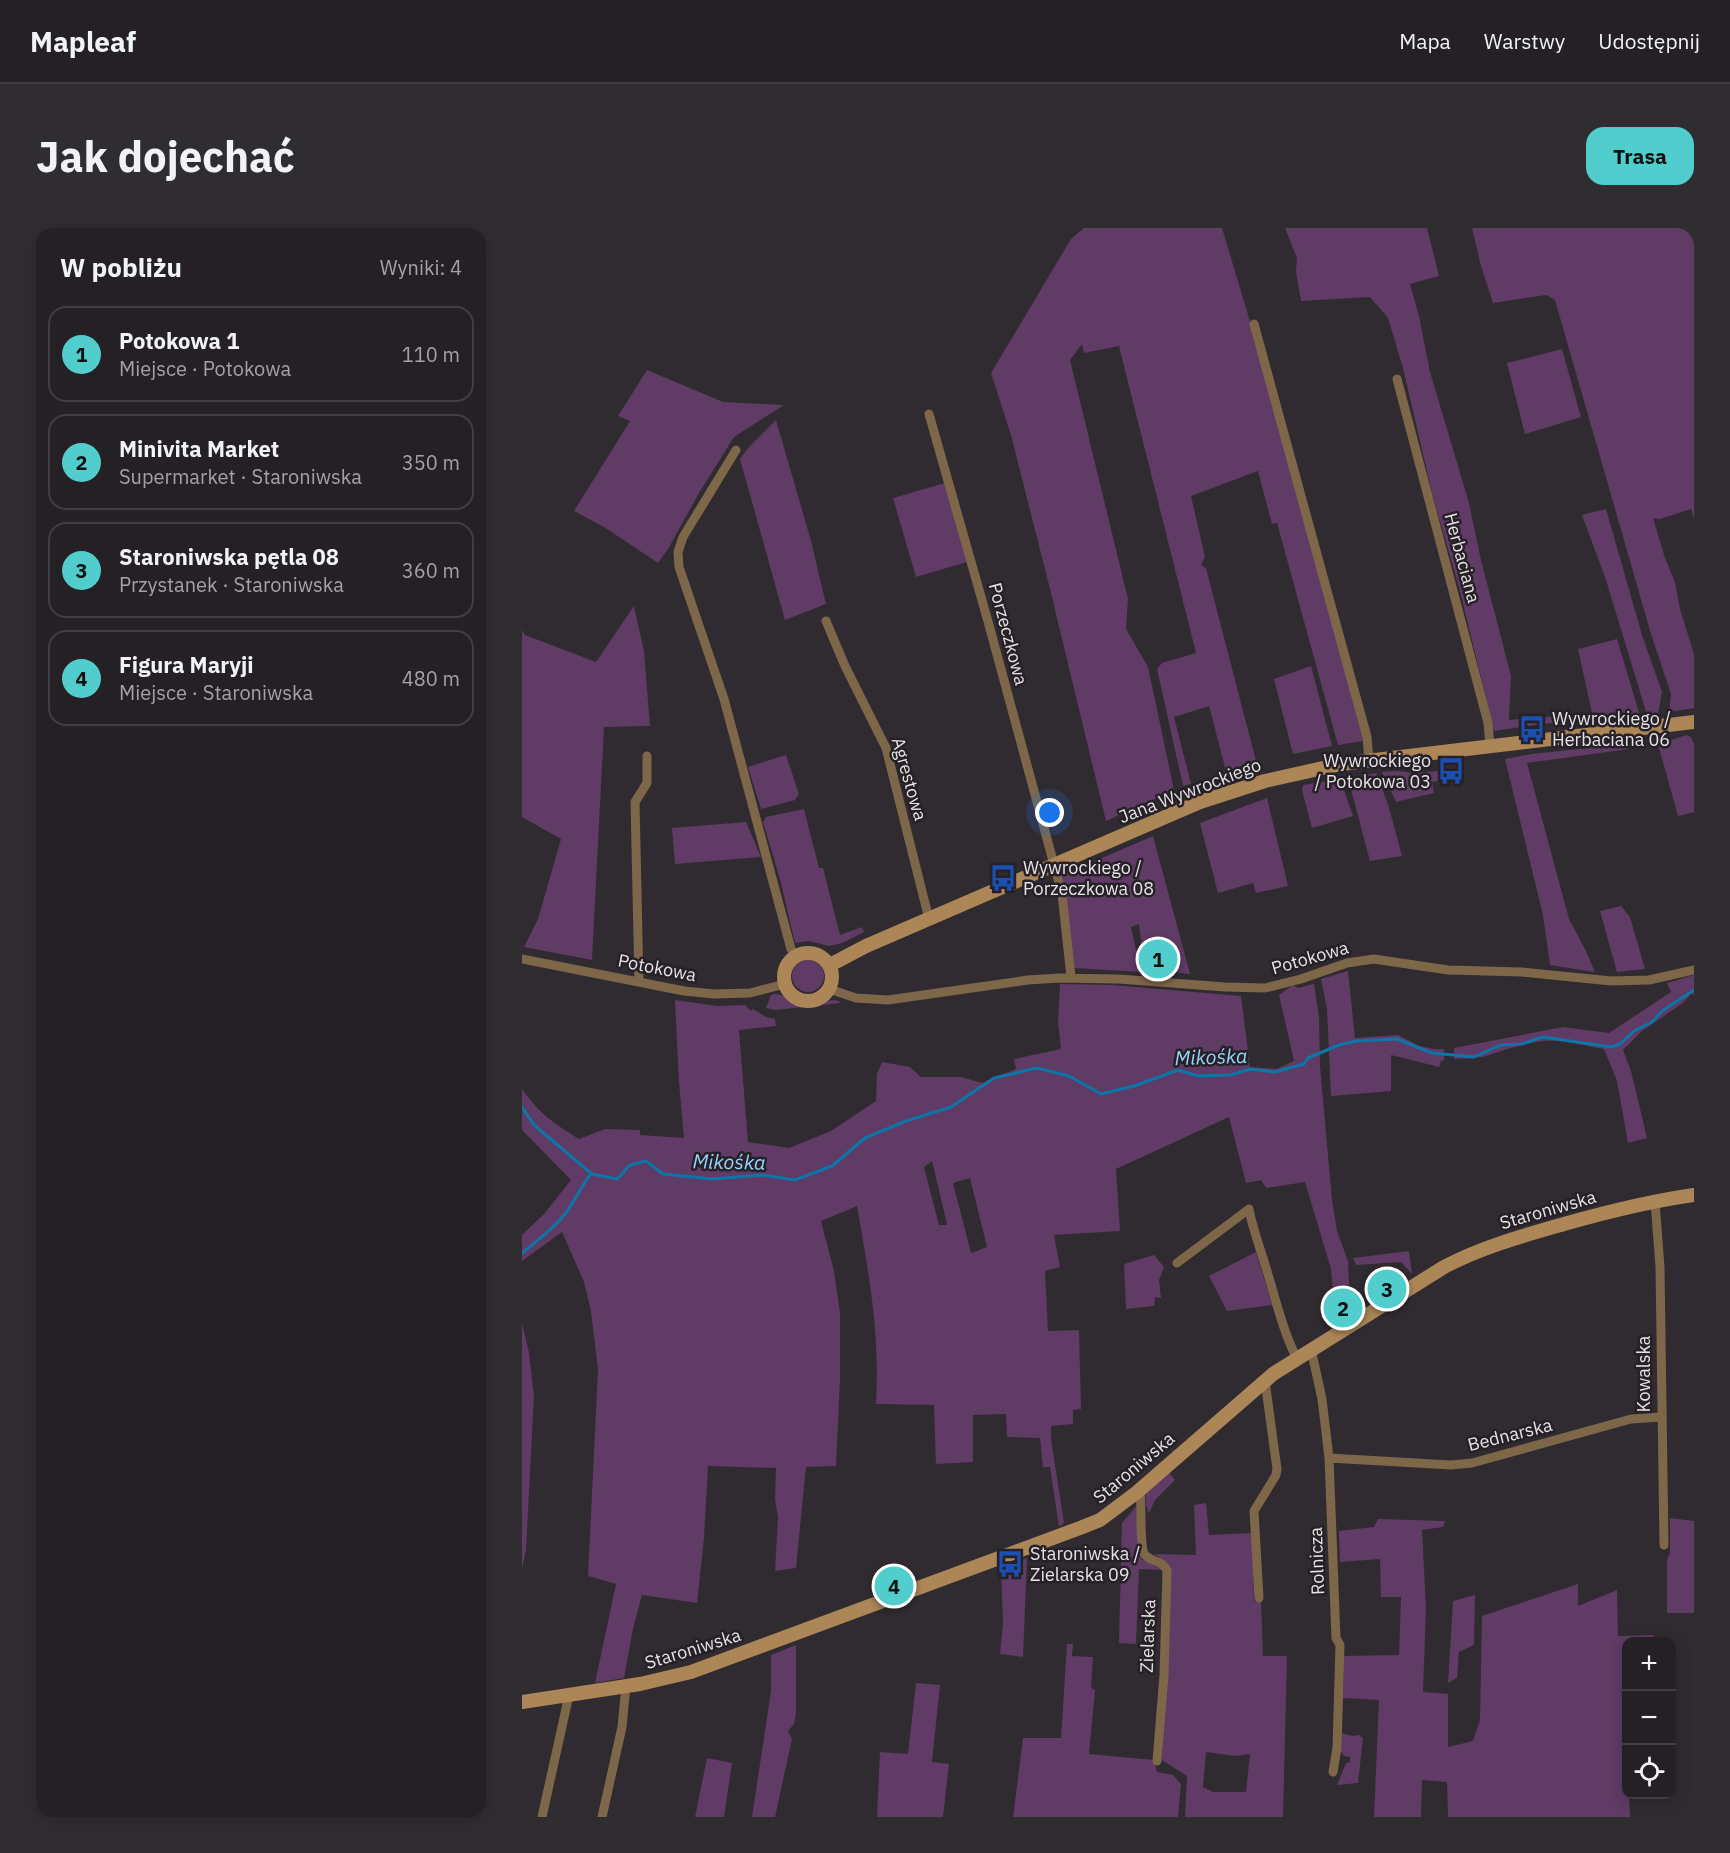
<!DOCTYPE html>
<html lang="pl">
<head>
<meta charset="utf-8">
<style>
  :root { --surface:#242024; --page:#302d31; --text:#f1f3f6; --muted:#a3a3a6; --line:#413e41; --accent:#52cdcd }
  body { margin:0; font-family:"IBM Plex Sans",sans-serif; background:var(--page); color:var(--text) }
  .controls { position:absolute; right:18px; bottom:18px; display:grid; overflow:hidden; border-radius:12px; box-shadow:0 3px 15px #0003 }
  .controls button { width:54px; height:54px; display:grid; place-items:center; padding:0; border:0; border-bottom:2px solid var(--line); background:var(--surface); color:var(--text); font:30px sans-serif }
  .you { position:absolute; left:528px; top:585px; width:21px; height:21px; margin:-15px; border:4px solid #fff; border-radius:50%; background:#1a73e8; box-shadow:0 0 0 9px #1a73e833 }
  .badge { display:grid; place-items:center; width:39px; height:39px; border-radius:50%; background:var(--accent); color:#111; font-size:20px; font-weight:700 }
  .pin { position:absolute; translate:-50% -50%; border:3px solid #fff; box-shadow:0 2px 6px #0006 }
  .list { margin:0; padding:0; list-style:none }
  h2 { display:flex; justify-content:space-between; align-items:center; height:78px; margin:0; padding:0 24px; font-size:26px }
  h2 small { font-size:20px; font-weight:400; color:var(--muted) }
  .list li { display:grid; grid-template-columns:39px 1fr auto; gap:18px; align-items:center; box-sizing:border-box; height:96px; margin:0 12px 12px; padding:0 12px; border:2px solid var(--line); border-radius:18px }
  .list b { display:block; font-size:22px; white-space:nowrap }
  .list p { margin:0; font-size:20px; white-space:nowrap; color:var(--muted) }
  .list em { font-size:20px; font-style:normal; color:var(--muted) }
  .icon { flex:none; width:33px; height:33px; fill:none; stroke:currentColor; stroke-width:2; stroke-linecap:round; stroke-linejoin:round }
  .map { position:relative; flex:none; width:1172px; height:1589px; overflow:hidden; border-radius:18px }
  header { display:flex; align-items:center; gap:36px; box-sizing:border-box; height:84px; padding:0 30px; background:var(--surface); border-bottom:2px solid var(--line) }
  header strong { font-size:28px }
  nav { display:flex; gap:33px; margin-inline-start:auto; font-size:21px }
  .intro { display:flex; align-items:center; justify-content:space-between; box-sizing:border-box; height:144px; padding:0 36px }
  h1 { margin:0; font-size:42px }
  .button { padding:15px 27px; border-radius:18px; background:var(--accent); color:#111; font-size:21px; font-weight:700 }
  main { display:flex; gap:36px; padding:0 36px }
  aside { flex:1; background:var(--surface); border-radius:18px; box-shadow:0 3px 15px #0003 }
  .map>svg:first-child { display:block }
  .industrial { fill:#402e38 }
  .green { fill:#603b65; fill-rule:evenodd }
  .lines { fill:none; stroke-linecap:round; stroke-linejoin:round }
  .stream { stroke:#0c76a9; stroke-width:3 }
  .street { stroke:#7e6649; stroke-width:9 }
  .secondary { stroke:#ac8657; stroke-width:14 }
  .labels { text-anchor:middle; stroke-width:5; stroke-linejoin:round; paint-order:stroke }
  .street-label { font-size:18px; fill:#e6e2e6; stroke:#262127 }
  .poi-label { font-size:18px; fill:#e6e2e6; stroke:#262127; text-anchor:start }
  .water-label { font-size:20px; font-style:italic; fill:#94d4fe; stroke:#262127 }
</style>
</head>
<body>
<header>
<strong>Mapleaf</strong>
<nav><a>Mapa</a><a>Warstwy</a><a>Udostępnij</a></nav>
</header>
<div class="intro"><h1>Jak dojechać</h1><a class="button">Trasa</a></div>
<main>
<aside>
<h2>W pobliżu<small>Wyniki: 4</small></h2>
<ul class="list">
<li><span class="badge">1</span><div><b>Potokowa 1</b><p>Miejsce · Potokowa</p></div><em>110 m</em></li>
<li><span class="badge">2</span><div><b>Minivita Market</b><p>Supermarket · Staroniwska</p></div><em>350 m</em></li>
<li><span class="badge">3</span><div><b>Staroniwska pętla 08</b><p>Przystanek · Staroniwska</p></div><em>360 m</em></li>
<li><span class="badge">4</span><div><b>Figura Maryji</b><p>Miejsce · Staroniwska</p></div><em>480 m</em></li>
</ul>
</aside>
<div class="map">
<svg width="1172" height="1589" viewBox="0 0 1172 1589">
  <rect width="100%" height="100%" fill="#302b30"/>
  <path class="industrial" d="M 620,719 L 645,719 L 644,743 L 627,743 Z"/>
  <path class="green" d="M 562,0 L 700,0 L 727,90 L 841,506 L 841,513 L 816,517 L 755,295 L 750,296 L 736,243 L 669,268 L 683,329 L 679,337 L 684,340 L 734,533 L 704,543 L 687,478 L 652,489 L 669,556 L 661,558 L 635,441 L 640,435 L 674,425 L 597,118 L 562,125 L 560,116 L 548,132 L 606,371 L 604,401 L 626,439 L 652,562 L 584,593 L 527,357 L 489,207 L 469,145 L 549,11 Z
    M 763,0 L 905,0 L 917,48 L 888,56 L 897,88 L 908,144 L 947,275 L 959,332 L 989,448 L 987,492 L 1070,485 L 1056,421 L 1095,411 L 1118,488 L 1019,496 L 972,503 L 937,359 L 911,269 L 881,140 L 866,90 L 848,69 L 779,73 L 774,44 L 775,30 Z
    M 950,0 L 1172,0 L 1172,291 L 1169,281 L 1138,291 L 1131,290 L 1143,330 L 1153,354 L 1158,381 L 1172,426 L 1172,480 L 1147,484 L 1149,466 L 1129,406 L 1033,72 L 1024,67 L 971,75 L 959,38 Z
    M 1040,121 L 1059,189 L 1003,206 L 985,135 Z
    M 125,142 L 201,174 L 262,177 L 212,209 L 177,265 L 146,321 L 136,335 L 82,299 L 52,283 L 108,193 L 96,188 Z
    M 254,192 L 289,313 L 304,376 L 263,392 L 218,231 L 227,219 Z
    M 423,255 L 445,334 L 394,349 L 371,270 Z
    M 1084,281 L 1120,407 L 1140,464 L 1136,486 L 1125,487 L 1084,352 L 1060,287 Z
    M 112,378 L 122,423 L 128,498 L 82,499 L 70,732 L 2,719 L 16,691 L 39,611 L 0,589 L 0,402 L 3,407 L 74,434 Z
    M 789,438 L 810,518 L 771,526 L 752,451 Z
    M 1165,507 L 1169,509 L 1172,516 L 1172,584 L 1156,588 L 1136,516 Z
    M 1104,516 L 1107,521 L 1005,535 L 1047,691 L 1063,721 L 1073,744 L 1028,737 L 1021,687 L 983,531 L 1010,526 Z
    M 264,527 L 277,566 L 273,572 L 239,581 L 226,539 Z
    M 876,543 L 890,545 L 917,543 L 916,553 L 910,554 L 912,565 L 874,574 L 860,544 Z
    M 854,545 L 866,576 L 880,628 L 848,633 L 826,550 Z
    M 818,551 L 831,588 L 790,600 L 780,562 L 781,557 Z
    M 745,570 L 766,658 L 734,665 L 731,655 L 696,665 L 678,595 Z
    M 282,581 L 297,640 L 301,640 L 318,707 L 340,699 L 342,704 L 320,715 L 307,718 L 287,713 L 273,715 L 258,651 L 241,594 L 244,589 Z
    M 224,594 L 239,629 L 153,636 L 150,600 Z
    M 631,608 L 668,746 L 644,743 L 645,720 L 620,719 L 617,696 L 609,699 L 619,744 L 552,740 L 538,648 Z
    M 1099,678 L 1108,689 L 1123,741 L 1095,744 L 1078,683 Z
    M270 748a16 16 0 1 1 32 0a16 16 0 1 1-32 0Z
    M 826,743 L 833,810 L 876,807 L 897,818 L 912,821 L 922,821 L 922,832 L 919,833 L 917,839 L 869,827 L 869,863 L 809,868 L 805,781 L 799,751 Z
    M 1172,747 L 1172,768 L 1170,765 L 1161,775 L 1120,803 L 1101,822 L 1109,843 L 1125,910 L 1106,915 L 1095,853 L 1082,821 C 1063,818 1042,811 1022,813 C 1002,815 983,822 964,828 C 954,831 942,830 932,831 L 932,820 L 1041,799 L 1087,805 L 1149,764 L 1145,755 Z
    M 538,756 L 590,757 L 719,768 L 728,839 L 755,841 L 772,833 L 757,767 L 771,757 L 776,760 L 792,756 L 797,789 L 798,838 L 810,972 L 815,1003 L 826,1033 L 827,1056 L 829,1063 L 812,1075 L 809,1041 L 783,954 L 744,960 L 739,952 L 724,955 L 707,889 L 594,941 L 598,1003 L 532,1007 L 538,1039 L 523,1043 L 526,1103 L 557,1102 L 559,1181 L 551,1182 L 551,1196 L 529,1198 L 529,1211 L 542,1295 L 537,1299 L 528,1239 L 521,1239 L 518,1210 L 485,1209 L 484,1186 L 451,1187 L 451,1234 L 414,1236 L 412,1177 L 354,1176 C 358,1107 347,1045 335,978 L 299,993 L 312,1043 L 318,1085 L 318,1151 L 314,1238 L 284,1239 L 274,1340 L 253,1343 L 256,1289 L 253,1272 L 254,1240 L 186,1238 L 182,1310 L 175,1375 L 120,1367 L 111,1401 L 102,1450 L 73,1455 L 94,1356 L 66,1348 L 76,1142 L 69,1083 L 62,1054 L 40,1004 L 0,1033 L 0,1007 L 22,986 L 49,952 L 0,902 L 0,861 C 19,887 30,894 57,911 L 83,901 L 118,902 L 118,907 L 162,910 L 157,854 L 153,772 L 195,778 L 223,777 L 229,783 L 231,781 L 244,789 L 253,791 L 254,798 L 217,802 L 226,914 L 267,920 L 309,903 L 354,873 L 355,846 L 360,834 L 388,839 L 399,849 L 439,849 L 460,855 L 494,841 L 492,831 L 539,821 L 536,793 ZM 410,933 L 425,996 L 425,997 L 417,997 L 402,939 ZM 448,950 L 465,1019 L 449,1025 L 431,955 Z
    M 252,766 C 264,766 272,775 284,776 C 297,777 305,770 317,773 L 318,775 L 253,782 L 244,780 L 249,767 Z
    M 887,1023 L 890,1046 L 879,1034 L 834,1037 L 831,1030 Z
    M 734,1024 L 750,1077 L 705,1083 L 687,1048 Z
    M 632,1027 L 642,1039 L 637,1052 L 639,1070 L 633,1069 L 632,1078 L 604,1081 L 602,1036 Z
    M 0,1095 L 7,1125 L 12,1168 L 4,1322 L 0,1340 Z
    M 646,1243 L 653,1252 L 633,1272 L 627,1285 L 624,1277 L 624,1263 Z
    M 684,1275 L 687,1307 L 730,1305 L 732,1373 L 739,1374 L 741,1428 L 765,1428 L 761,1589 L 663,1589 L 665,1548 L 640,1532 L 648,1342 L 645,1335 L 632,1326 L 674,1327 L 672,1277 ZM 684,1524 L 713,1528 L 728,1526 L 724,1564 L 691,1564 L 681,1559 Z
    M 616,1276 L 616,1306 L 619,1331 L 642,1342 L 617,1341 L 614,1416 L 597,1415 L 600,1295 Z
    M 1148,1290 L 1172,1293 L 1172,1385 L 1145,1385 L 1145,1332 L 1148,1325 Z
    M 856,1291 L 923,1293 L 921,1299 L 900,1302 L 904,1380 L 901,1464 L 926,1466 L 926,1519 L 951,1513 L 958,1492 L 960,1388 L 1056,1356 L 1056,1378 L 1095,1362 L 1096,1408 L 1132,1407 L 1133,1413 L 1104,1414 L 1104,1566 L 1107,1567 L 1108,1589 L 926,1589 L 925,1554 L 900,1552 L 899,1589 L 852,1589 L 857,1472 L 821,1470 L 822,1428 L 877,1427 L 879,1369 L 859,1369 L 858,1331 L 818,1334 L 817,1303 L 852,1299 Z
    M 505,1330 L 501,1429 L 478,1426 L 481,1395 L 479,1340 Z
    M 953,1367 L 952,1417 L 937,1424 L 935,1450 L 926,1455 L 931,1373 Z
    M 545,1416 L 551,1416 L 550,1428 L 571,1429 L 569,1460 L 573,1462 L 567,1526 L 632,1532 L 635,1544 L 651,1547 L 659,1556 L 656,1589 L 491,1589 L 501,1510 L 539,1510 Z
    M 274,1417 L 274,1485 L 272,1496 L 266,1503 L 270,1511 L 253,1589 L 230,1589 L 249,1463 L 249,1427 Z
    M 394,1455 L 418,1457 L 410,1534 L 427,1536 L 421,1589 L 355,1589 L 358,1524 L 386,1526 Z
    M 820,1505 L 830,1508 L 837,1507 L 841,1510 L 836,1555 L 815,1557 L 824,1535 L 828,1534 L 828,1529 L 822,1528 L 819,1524 Z
    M 185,1530 L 210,1535 L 202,1589 L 173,1589 Z"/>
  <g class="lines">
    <path class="stream" d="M 0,879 L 12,897 L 70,946 L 95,951 L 108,937 L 124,933 L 141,946 L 191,951 L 240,947 L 273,952 L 310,938 L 343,910 L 384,893 L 429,879 L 472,850 L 515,840 L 547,848 L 579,866 L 612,858 L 656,842 L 676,848 L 708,847 L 729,841 L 753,844 L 782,836 L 786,830 L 817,817 L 834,813 L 875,811 L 910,825 L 952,829 L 979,817 L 1000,816 L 1021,809 L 1089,819 L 1098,816 L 1112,803 L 1130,794 L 1140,783 L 1172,762
      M 0,1025 C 15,1013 31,1001 43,986 C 53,973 59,958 69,946"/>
    <path class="street" d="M 732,96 L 845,509 L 847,532
      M 875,151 L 966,495 L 968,518
      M 407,186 L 467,397 L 540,666 L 549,749
      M 214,222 L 161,309 L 156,324 L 157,339 L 202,471 L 269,721 L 273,728
      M 304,393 L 323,438 L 364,520 L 407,691
      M 0,731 L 162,763 L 192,766 L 228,765 L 263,756
      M 117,754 L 113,574 L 125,555 L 125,528
      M 307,761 L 334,770 L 366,772 L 506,752 L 537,750 L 597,751 L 703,759 L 743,760 L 779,751 L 825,735 L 852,731 L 926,742 L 1000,744 L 1089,753 L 1127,752 L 1172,742
      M 1133,974 L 1138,1039 L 1142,1317
      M 655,1035 L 727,981 C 731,1003 739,1022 745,1043 C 754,1073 761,1103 775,1131
      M 789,1121 L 800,1171 L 807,1230 L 814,1410 L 818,1417 L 815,1520 L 811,1544
      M 807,1230 L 929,1237 L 950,1235 L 1109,1191 L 1139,1189
      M 618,1261 C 620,1274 617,1320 623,1327 C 629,1334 641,1332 645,1343 L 642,1447 L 635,1533
      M 737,1370 L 732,1283 L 754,1247 L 755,1241 L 743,1153
      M 20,1589 L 47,1467
      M 80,1589 L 100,1499 L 104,1458"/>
    <path class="secondary" d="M262 749a24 24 0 1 1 48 0a24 24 0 1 1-48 0Z
      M 308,737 L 344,718 L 678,574 L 743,553 L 819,536 L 1172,494
      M 0,1474 L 118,1456 L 169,1444 L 558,1300 L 578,1292 L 614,1265 L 751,1146 L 922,1039 C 960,1019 1000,1008 1042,996 C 1085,984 1128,973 1172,967"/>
  </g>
  <defs>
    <symbol id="bus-bare" viewBox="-9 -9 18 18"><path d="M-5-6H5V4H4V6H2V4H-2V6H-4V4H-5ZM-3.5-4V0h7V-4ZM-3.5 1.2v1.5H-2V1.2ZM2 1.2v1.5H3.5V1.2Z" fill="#1a4fb4" stroke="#262127" stroke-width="2.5" paint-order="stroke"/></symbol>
  </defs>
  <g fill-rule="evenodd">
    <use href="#bus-bare" x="991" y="482" width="38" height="38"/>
    <use href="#bus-bare" x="910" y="524" width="38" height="38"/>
    <use href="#bus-bare" x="462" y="631" width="38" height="38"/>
    <use href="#bus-bare" x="469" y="1317" width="38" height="38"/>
  </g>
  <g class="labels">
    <g class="street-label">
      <text transform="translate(940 330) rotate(75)" y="6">Herbaciana</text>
      <text transform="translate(486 406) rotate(75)" y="6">Porzeczkowa</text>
      <text transform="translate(387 551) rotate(74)" y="6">Agrestowa</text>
      <text transform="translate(668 563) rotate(-21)" y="6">Jana Wywrockiego</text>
      <text transform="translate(788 730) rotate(-16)" y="6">Potokowa</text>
      <text transform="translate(135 740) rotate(11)" y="6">Potokowa</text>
      <text transform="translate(1026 982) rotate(-16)" y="6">Staroniwska</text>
      <text transform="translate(1122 1146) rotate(-90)" y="6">Kowalska</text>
      <text transform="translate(988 1207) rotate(-14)" y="6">Bednarska</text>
      <text transform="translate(612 1240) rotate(-40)" y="6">Staroniwska</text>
      <text transform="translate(795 1333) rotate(-92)" y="6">Rolnicza</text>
      <text transform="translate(626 1408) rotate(-88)" y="6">Zielarska</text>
      <text transform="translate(171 1421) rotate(-17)" y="6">Staroniwska</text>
    </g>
    <g class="poi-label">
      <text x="1030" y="497">Wywrockiego /<tspan x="1030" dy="21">Herbaciana 06</tspan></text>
      <text x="909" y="539" text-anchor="end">Wywrockiego<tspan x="909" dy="21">/ Potokowa 03</tspan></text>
      <text x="501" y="646">Wywrockiego /<tspan x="501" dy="21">Porzeczkowa 08</tspan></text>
      <text x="508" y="1332">Staroniwska /<tspan x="508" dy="21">Zielarska 09</tspan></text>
    </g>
    <g class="water-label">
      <text transform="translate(689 829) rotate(-2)" y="7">Mikośka</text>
      <text transform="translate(207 934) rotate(1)" y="7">Mikośka</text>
    </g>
  </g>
</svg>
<div class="controls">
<button>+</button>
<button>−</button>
<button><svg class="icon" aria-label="locate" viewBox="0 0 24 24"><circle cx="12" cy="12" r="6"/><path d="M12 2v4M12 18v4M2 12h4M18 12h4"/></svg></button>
</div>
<div class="you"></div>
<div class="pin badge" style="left:636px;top:731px">1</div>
<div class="pin badge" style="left:821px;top:1080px">2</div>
<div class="pin badge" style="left:865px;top:1061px">3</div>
<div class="pin badge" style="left:372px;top:1358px">4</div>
</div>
</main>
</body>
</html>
